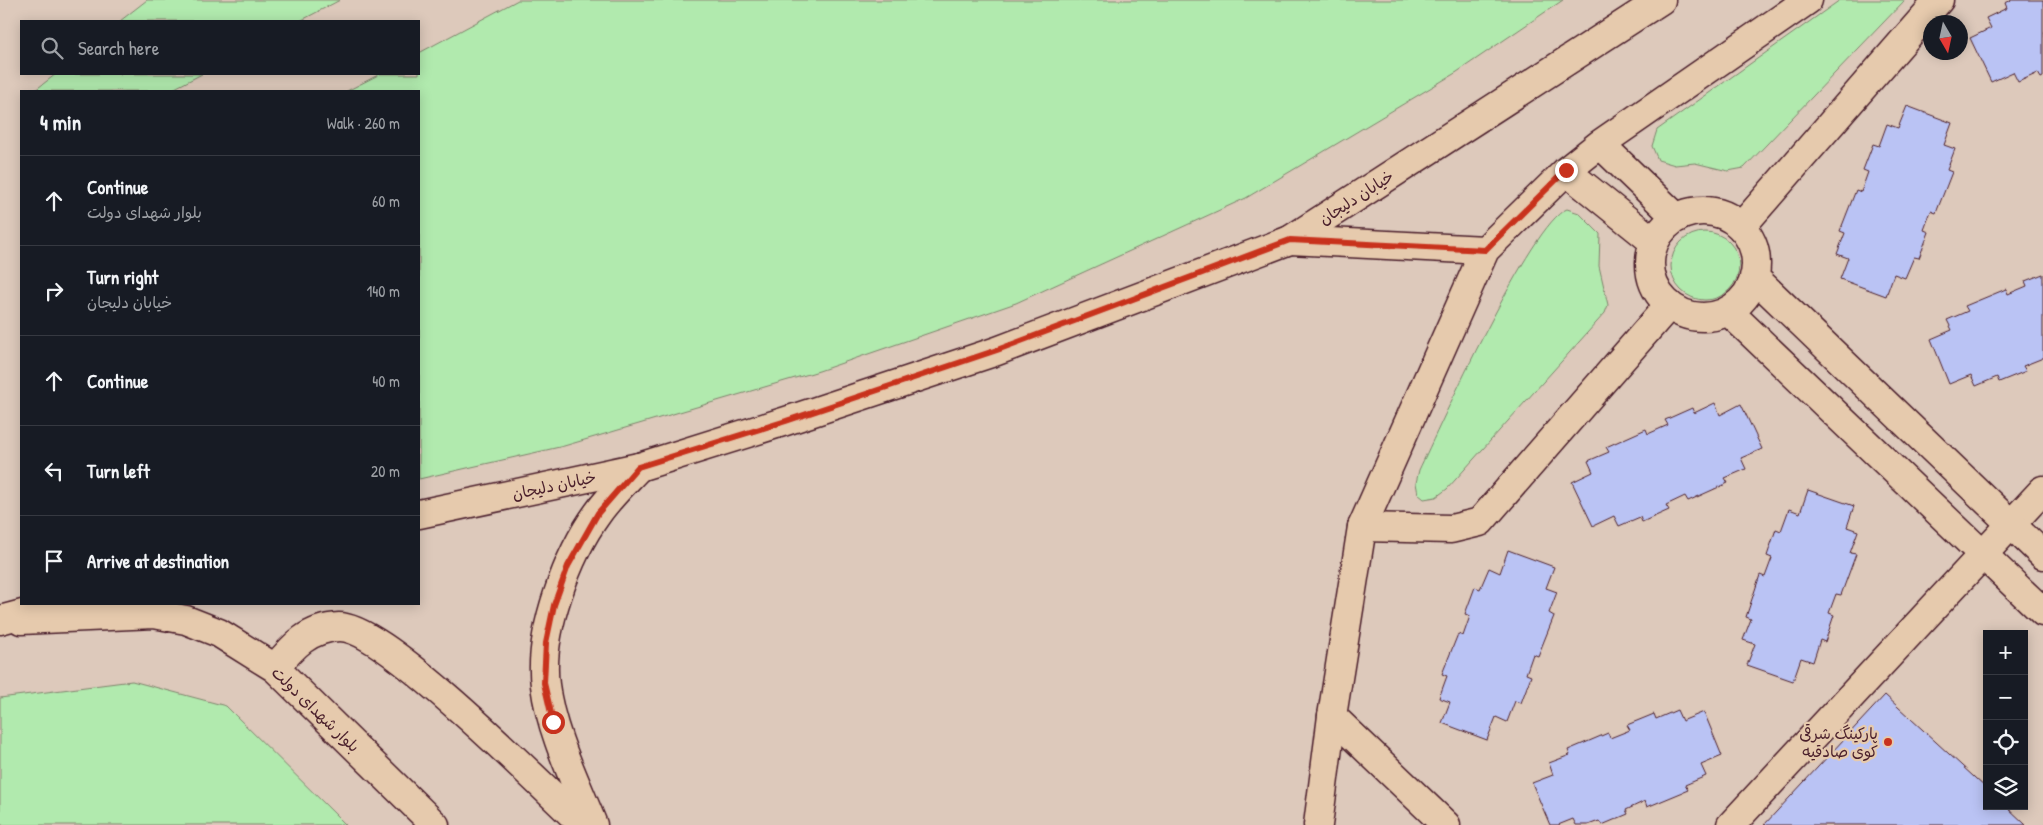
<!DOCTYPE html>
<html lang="en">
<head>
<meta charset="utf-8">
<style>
  :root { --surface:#171b24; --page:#20242c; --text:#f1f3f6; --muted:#9ea1a6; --line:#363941 }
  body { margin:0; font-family:"Patrick Hand","Playpen Sans Arabic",sans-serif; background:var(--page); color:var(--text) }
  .controls { position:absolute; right:15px; bottom:15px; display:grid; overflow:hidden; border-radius:0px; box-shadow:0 2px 12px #0003 }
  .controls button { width:45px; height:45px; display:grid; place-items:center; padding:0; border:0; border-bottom:1px solid var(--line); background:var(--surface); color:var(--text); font:25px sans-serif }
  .compass { position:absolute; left:1923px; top:15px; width:45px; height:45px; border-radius:50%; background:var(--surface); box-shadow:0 2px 12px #0003; rotate:171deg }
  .stop { position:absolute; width:15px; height:15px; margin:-11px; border:4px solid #c8321e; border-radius:50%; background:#fff }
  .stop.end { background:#c8321e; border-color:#fff; box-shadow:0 1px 5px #0008 }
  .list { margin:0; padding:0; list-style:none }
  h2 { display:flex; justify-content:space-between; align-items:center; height:65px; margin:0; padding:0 20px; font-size:21px }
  h2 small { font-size:16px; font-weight:400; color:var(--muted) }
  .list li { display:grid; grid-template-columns:32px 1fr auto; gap:15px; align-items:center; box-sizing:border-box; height:90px; padding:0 20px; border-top:1px solid var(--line) }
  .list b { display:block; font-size:19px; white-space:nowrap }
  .list p { margin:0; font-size:16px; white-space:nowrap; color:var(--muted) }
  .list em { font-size:16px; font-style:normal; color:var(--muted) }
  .icon { flex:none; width:28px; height:28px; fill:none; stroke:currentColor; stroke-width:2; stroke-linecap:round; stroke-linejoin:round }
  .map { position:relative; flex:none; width:2043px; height:825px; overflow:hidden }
  .search { position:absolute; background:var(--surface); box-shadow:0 2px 12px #0003; left:20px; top:20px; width:400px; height:55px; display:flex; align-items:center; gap:12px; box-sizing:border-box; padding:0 18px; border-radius:0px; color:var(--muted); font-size:19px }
  .panel { position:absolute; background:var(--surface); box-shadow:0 2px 12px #0003; left:20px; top:90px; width:400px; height:515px; border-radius:0px }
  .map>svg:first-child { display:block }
  .green { fill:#b1eaae; stroke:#7e846c }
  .building { fill:#bac3f4; stroke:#4a1f2b }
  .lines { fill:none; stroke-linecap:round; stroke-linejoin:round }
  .minor-casing { stroke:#4a1f2b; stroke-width:31 }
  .tertiary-casing { stroke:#4a1f2b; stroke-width:31 }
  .secondary-casing { stroke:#4a1f2b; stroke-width:31 }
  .primary-casing { stroke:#4a1f2b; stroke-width:31 }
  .minor { stroke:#e6caad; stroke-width:28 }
  .tertiary { stroke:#e6caad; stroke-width:28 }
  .secondary { stroke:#e6caad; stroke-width:28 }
  .primary { stroke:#e6caad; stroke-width:28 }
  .route { stroke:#c8321e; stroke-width:6 }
  .poi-dot { fill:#c8321e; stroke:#e6caad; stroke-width:2 }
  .labels { text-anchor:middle; stroke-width:4.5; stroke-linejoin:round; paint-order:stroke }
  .street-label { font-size:16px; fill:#4a1f2b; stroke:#e6caad }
  .poi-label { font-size:16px; fill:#4a1f2b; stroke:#e6caad; text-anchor:end }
</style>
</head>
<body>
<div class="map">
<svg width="2043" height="825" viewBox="0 0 2043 825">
  <rect width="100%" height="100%" fill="#ddc9bb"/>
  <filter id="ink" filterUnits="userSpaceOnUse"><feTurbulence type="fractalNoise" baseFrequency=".02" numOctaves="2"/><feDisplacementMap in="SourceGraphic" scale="10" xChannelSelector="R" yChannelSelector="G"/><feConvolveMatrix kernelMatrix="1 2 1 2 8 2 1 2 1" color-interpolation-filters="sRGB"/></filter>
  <g filter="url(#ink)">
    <path class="green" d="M 147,0 L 340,0 L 300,21 L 120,21 Z
      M 518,0 L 1563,0 L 1457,72 L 1246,198 L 1016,303 L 819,371 L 564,446 L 419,479 L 419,91 L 347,91 L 380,74 L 419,74 L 419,53 Z
      M 1840,0 L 1905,0 L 1744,168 L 1728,171 L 1695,163 L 1675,165 L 1658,160 L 1652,146 L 1657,130 Z
      M 56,74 L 202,74 L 169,91 L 34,91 Z
      M 1567,209 L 1579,213 L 1600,234 L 1599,266 L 1608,305 L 1605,313 L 1447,489 L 1436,497 L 1424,499 L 1418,494 L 1416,483 L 1419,470 C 1439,428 1532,221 1567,209 Z
      M1671 266a34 34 0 1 1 68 0a34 34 0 1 1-68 0Z
      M 132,681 L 226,706 L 346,825 L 0,825 L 0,698 Z"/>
    <path class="building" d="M 2012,0 L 2043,0 L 2043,77 L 2041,78 L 2038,73 L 2018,82 L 2013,72 L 1991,82 L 1970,38 L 1991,28 L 1986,18 L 2007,8 L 2005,3 Z
      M 1907,106 L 1952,123 L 1944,145 L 1955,149 L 1947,170 L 1952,172 L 1936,213 L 1931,211 L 1924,230 L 1929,232 L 1919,258 L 1914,257 L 1905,278 L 1894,274 L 1886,296 L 1840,279 L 1848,258 L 1837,254 L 1845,233 L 1840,231 L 1856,190 L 1861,192 L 1868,172 L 1863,170 L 1873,144 L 1879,146 L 1887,124 L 1898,128 Z
      M 2043,274 L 2043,358 L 2023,366 L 2026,371 L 1999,382 L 1997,377 L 1976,386 L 1971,375 L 1949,384 L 1931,339 L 1952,330 L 1947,320 L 1968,311 L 1965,306 L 2006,289 L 2008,294 L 2027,286 L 2025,281 Z
      M 1715,403 L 1720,415 L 1741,404 L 1762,449 L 1741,458 L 1746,469 L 1725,478 L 1728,483 L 1688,501 L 1685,496 L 1666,505 L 1669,510 L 1642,522 L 1640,517 L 1619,526 L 1614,516 L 1593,526 L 1572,482 L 1593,472 L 1588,461 L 1609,452 L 1606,447 L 1646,429 L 1648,434 L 1668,425 L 1665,420 L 1692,408 L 1694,413 Z
      M 1808,490 L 1854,506 L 1847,527 L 1858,531 L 1850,553 L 1856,554 L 1841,595 L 1836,594 L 1829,613 L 1834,615 L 1825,642 L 1820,640 L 1813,662 L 1801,658 L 1793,681 L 1747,665 L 1755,644 L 1743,640 L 1751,619 L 1746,617 L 1760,575 L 1765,577 L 1772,558 L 1767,556 L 1776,529 L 1781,531 L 1789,509 L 1800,513 Z
      M 1508,550 L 1554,567 L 1546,588 L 1557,592 L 1549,613 L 1554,616 L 1538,656 L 1533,654 L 1526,674 L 1531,676 L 1521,703 L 1515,701 L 1507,722 L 1496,717 L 1487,740 L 1442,723 L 1450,702 L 1439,698 L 1447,676 L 1442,674 L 1458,634 L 1463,636 L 1470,616 L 1465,614 L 1475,587 L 1480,589 L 1489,568 L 1500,573 Z
      M 1885,695 L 1987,789 L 1987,806 L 2006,806 L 2026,825 L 1764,825 Z
      M 1677,710 L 1682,721 L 1704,712 L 1722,756 L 1701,765 L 1706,776 L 1685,785 L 1688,790 L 1647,807 L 1645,801 L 1626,810 L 1628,814 L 1602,825 L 1599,821 L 1588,825 L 1576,825 L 1573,819 L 1558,825 L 1550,825 L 1532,783 L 1553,775 L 1549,763 L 1570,755 L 1568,750 L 1608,733 L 1610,738 L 1630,730 L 1627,725 L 1654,714 L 1656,719 Z"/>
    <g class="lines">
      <defs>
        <path id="minor" d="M 1741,227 L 1939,0
          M 1362,527 L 1451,529 L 1480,522 L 1669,305
          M 1332,716 L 1446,825
          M 1731,825 L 2043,490"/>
        <path id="tertiary" d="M 1600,144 L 1677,218
          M 1566,171 L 1654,242
          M1650 264a53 53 0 1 1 106 0a53 53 0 1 1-106 0Z
          M 1290,240 L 1485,250
          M 1754,277 L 2043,555
          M 1728,311 L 2043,612
          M 1318,825 L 1332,716 L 1362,527 L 1485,250 L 1566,171 L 1600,144 L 1808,0"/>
        <path id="secondary" d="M 21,620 L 154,614 L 186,620 L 219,633 L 275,668 L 435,825
          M 275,668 C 293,646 309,628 339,627 C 384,626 544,788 583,825
          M 593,825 C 575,780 551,733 545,685 C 538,633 568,554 598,513 C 610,496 625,482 639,467"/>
        <path id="primary" d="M 419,514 L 639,467 L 786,421 L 997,351 L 1290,240 L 1661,0
          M 0,620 L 60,604"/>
      </defs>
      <use href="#minor" class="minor-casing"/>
      <use href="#tertiary" class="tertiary-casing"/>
      <use href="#secondary" class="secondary-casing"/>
      <use href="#primary" class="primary-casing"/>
      <use href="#minor" class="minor"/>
      <use href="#tertiary" class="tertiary"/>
      <use href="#secondary" class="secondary"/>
      <use href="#primary" class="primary"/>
    </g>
  </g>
  <g class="lines" filter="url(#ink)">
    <path class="route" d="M 553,722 L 544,683 L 546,643 L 554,605 L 568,566 L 598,513 L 638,467 L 786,421 L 997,350 L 1290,240 L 1485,250 L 1566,170"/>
  </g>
  <circle class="poi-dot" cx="1888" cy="742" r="5"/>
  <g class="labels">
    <g class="street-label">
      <text transform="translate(1356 197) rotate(-33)" y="6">خیابان دلیجان</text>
      <text transform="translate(554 485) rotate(-12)" y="6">خیابان دلیجان</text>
      <text transform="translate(316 709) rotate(44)" y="6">بلوار شهدای دولت</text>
    </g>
    <g class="poi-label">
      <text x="1878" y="739">پارکینگ شرقی<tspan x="1878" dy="18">کوی صادقیه</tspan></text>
    </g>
  </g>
</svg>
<div class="controls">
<button>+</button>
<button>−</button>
<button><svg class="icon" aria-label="locate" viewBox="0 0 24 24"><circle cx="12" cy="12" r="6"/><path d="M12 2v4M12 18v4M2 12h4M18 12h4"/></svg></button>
<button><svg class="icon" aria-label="layers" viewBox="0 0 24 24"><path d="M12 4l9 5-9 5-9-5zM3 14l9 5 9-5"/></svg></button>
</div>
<svg class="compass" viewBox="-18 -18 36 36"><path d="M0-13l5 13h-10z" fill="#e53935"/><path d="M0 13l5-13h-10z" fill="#9ea1a6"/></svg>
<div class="stop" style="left:553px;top:722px"></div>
<div class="stop end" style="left:1566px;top:170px"></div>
<div class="search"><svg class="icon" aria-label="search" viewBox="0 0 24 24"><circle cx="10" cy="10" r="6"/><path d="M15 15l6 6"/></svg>Search here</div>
<section class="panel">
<h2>4 min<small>Walk · 260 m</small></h2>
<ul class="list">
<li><svg class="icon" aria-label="ahead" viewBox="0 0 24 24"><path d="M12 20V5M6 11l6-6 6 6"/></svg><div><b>Continue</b><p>بلوار شهدای دولت</p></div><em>60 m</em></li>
<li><svg class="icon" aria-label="right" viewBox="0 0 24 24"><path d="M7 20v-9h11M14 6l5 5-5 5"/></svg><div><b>Turn right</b><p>خیابان دلیجان</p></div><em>140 m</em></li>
<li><svg class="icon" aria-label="ahead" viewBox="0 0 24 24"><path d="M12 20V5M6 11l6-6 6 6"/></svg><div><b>Continue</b></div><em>40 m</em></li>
<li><svg class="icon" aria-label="left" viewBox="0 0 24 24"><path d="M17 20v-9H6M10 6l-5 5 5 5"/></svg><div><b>Turn left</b></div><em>20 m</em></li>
<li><svg class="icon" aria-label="arrive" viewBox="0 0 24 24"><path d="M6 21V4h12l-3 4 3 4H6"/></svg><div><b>Arrive at destination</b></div></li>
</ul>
</section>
</div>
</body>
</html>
